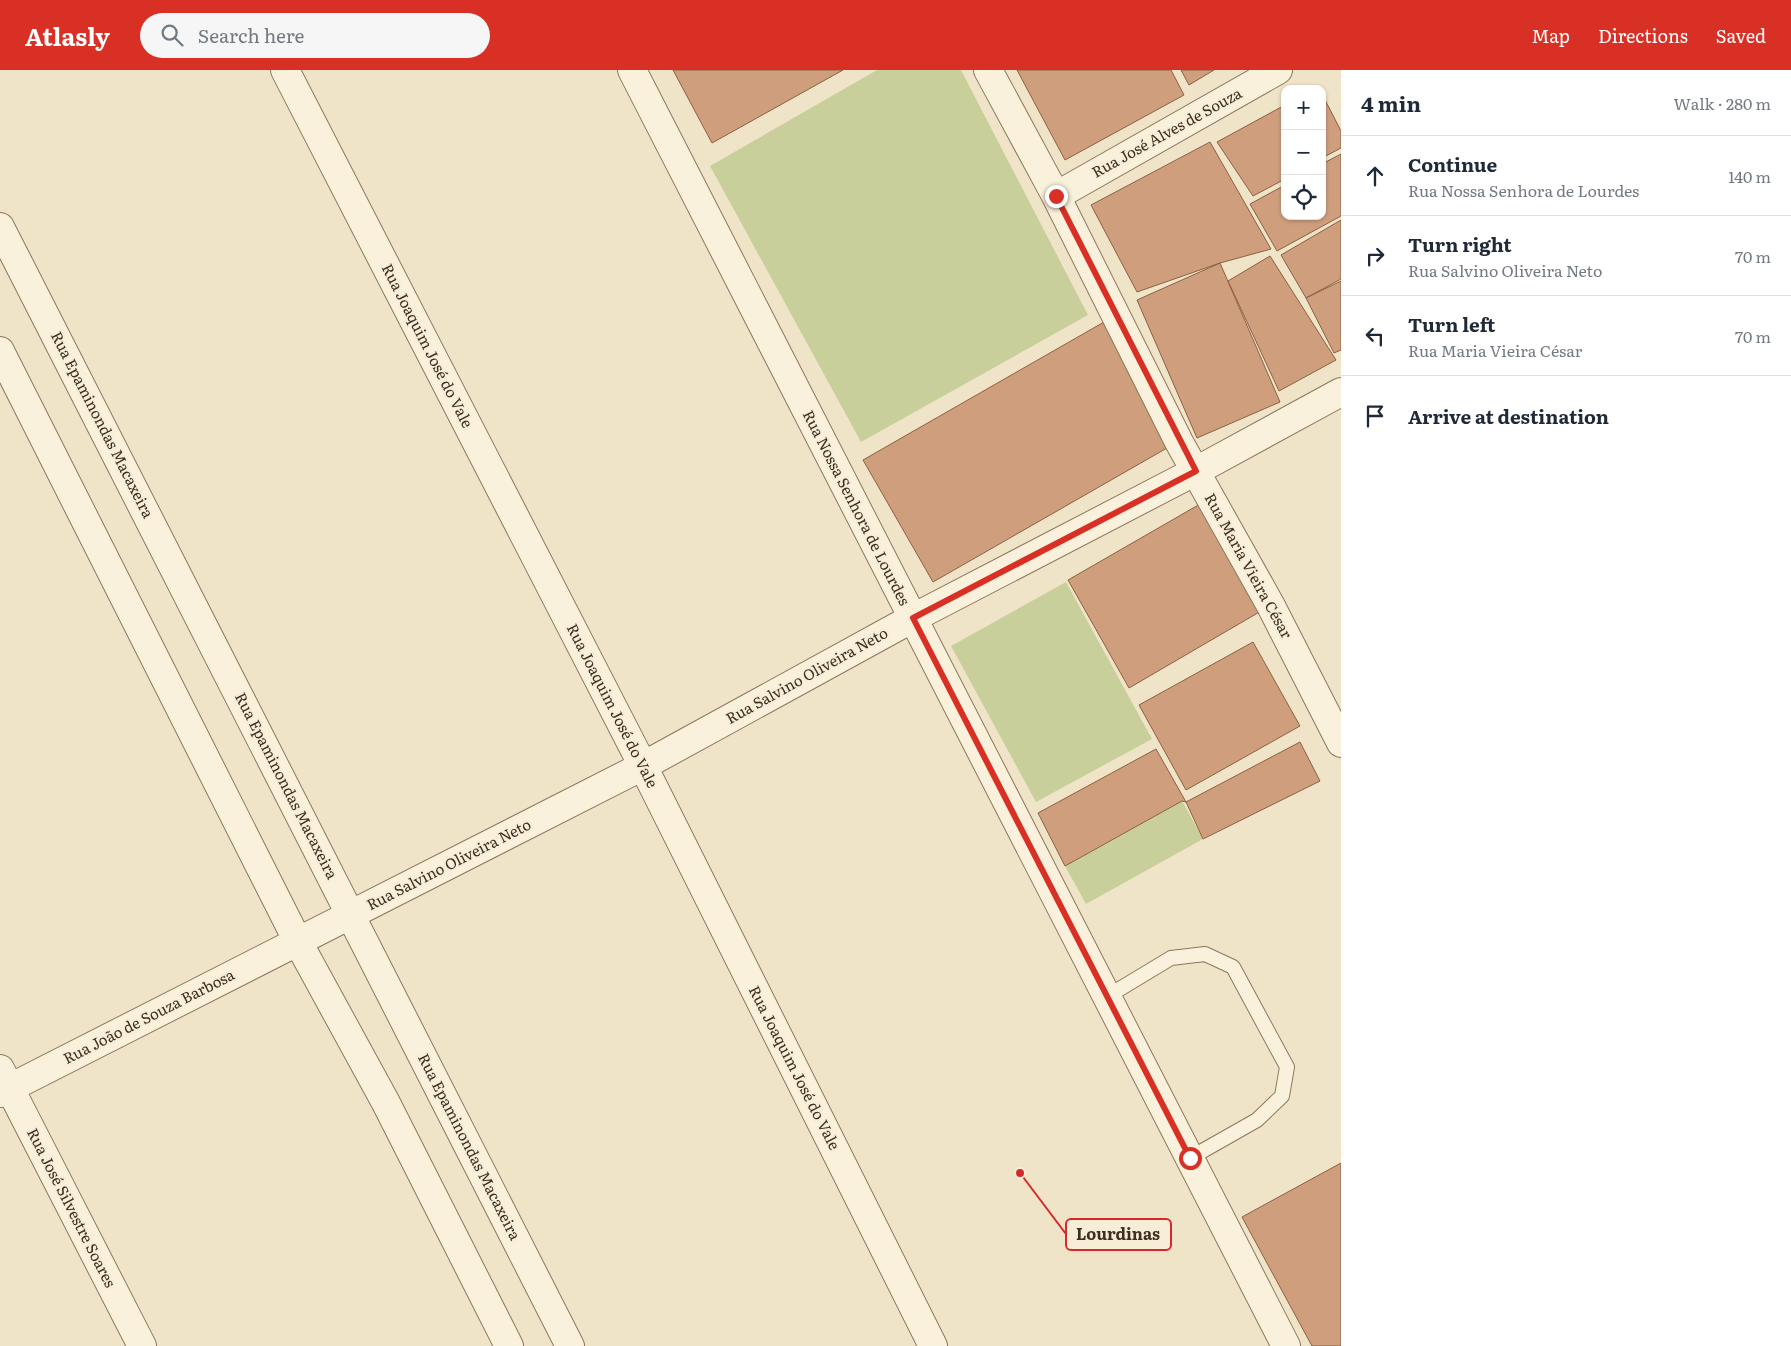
<!DOCTYPE html>
<html lang="en">
<head>
<meta charset="utf-8">
<style>
  :root { --surface:#fff; --page:#f6f6f7; --text:#1f2937; --muted:#747a83; --line:#e0e1e3; --accent:#d93025 }
  body { margin:0; font-family:Literata,serif; background:var(--page); color:var(--text) }
  .controls { position:absolute; right:15px; top:15px; display:grid; overflow:hidden; border-radius:10px; box-shadow:0 1px 4px #0004 }
  .controls button { width:45px; height:45px; display:grid; place-items:center; padding:0; border:0; border-bottom:1px solid var(--line); background:var(--surface); color:var(--text); font:25px sans-serif }
  .stop { position:absolute; width:15px; height:15px; margin:-11px; border:4px solid #d93025; border-radius:50%; background:#fff }
  .stop.end { background:#d93025; border-color:#fff; box-shadow:0 1px 5px #0008 }
  .list { margin:0; padding:0; list-style:none }
  h2 { display:flex; justify-content:space-between; align-items:center; height:65px; margin:0; padding:0 20px; font-size:21px }
  h2 small { font-size:16px; font-weight:400; color:var(--muted) }
  .list li { display:grid; grid-template-columns:32px 1fr auto; gap:15px; align-items:center; box-sizing:border-box; height:80px; padding:0 20px; border-top:1px solid var(--line) }
  .list b { display:block; font-size:19px; white-space:nowrap }
  .list p { margin:0; font-size:16px; white-space:nowrap; color:var(--muted) }
  .list em { font-size:16px; font-style:normal; color:var(--muted) }
  .icon { flex:none; width:28px; height:28px; fill:none; stroke:currentColor; stroke-width:2; stroke-linecap:round; stroke-linejoin:round }
  .map { position:relative; flex:none; width:1341px; height:1276px; overflow:hidden }
  header { display:flex; align-items:center; gap:30px; box-sizing:border-box; height:70px; padding:0 25px; background:var(--accent); color:#fff }
  header strong { font-size:24px }
  nav { display:flex; gap:28px; margin-inline-start:auto; font-size:18px }
  .search { width:350px; height:45px; background:var(--page); display:flex; align-items:center; gap:12px; box-sizing:border-box; padding:0 18px; border-radius:28px; color:var(--muted); font-size:19px }
  main { display:flex }
  aside { flex:1; background:var(--surface) }
  .map>svg:first-child { display:block }
  .green { fill:#c9cf9b }
  .building { fill:#cf9f7d; stroke:#8d5f41 }
  .lines { fill:none; stroke-linecap:round; stroke-linejoin:round }
  .lane-casing { stroke:#8d765c; stroke-width:16 }
  .street-casing { stroke:#8d765c; stroke-width:30 }
  .lane { stroke:#faf1dc; stroke-width:14 }
  .street { stroke:#faf1dc; stroke-width:28 }
  .route { stroke:#d93025; stroke-width:6 }
  .labels { text-anchor:middle; stroke-width:4.5; stroke-linejoin:round; paint-order:stroke }
  .street-label { font-size:15px; fill:#3d2e20; stroke:#f7eed8 }
  .leader { fill:none; stroke:#d62828; stroke-width:2 }
  .callout-dot { fill:#d62828; stroke:#f7eed8; stroke-width:2 }
  .callout { fill:#f7eed8; stroke:#d62828; stroke-width:2 }
  .callout-label { font-size:16px; text-anchor:middle; font-weight:bold; fill:#3d2e20 }
</style>
</head>
<body>
<header>
<strong>Atlasly</strong>
<div class="search"><svg class="icon" aria-label="search" viewBox="0 0 24 24"><circle cx="10" cy="10" r="6"/><path d="M15 15l6 6"/></svg>Search here</div>
<nav><a>Map</a><a>Directions</a><a>Saved</a></nav>
</header>
<main>
<div class="map">
<svg width="1341" height="1276" viewBox="0 0 1341 1276">
  <rect width="100%" height="100%" fill="#f0e4c8"/>
  <path class="green" d="M 877,0 L 961,0 L 1088,245 L 861,372 L 710,96 Z
    M 1066,512 L 1152,669 L 1036,732 L 951,576 Z
    M 1182,731 L 1203,769 L 1086,834 L 1065,796 Z"/>
  <path class="building" d="M 673,0 L 843,0 L 712,73 Z
    M 1017,0 L 1171,0 L 1184,25 L 1065,90 Z
    M 1181,0 L 1214,0 L 1189,15 Z
    M 1322,24 L 1341,61 L 1341,78 L 1322,88 Z
    M 1285,35 L 1285,109 L 1253,126 L 1217,72 Z
    M 1210,72 L 1271,179 L 1220,193 L 1137,222 L 1091,135 Z
    M 1341,84 L 1341,146 L 1277,181 L 1250,134 L 1285,115 L 1285,146 L 1322,146 L 1322,94 Z
    M 1341,150 L 1341,209 L 1306,228 L 1281,185 Z
    M 1270,186 L 1336,290 L 1279,321 L 1228,211 Z
    M 1220,193 L 1280,332 L 1197,368 L 1137,230 Z
    M 1341,211 L 1341,280 L 1334,283 L 1306,228 Z
    M 1104,252 L 1174,374 L 933,512 L 863,390 Z
    M 1207,430 L 1268,537 L 1129,618 L 1068,510 Z
    M 1253,572 L 1300,656 L 1186,720 L 1139,635 Z
    M 1300,672 L 1320,711 L 1203,769 L 1186,732 Z
    M 1156,679 L 1186,732 L 1182,731 L 1065,796 L 1038,743 Z
    M 1341,1093 L 1341,1276 L 1312,1276 L 1242,1147 Z"/>
  <g class="lines">
    <defs>
      <path id="lane" d="M 1108,926 L 1171,888 L 1205,884 L 1233,897 L 1287,997 L 1282,1026 L 1257,1050 L 1190,1088"/>
      <path id="street" d="M 285,0 L 643,696 L 933,1276
        M 632,0 L 1286,1276
        M 988,0 L 1056,126 L 1179,372 L 1271,536 L 1341,673
        M 1056,126 L 1278,0
        M 0,157 L 570,1276
        M 0,281 L 298,872 L 386,1033 L 509,1276
        M 0,999 L 142,1276
        M 0,1023 L 643,696 L 913,548 L 1196,401 L 1341,322"/>
    </defs>
    <use href="#lane" class="lane-casing"/>
    <use href="#street" class="street-casing"/>
    <use href="#lane" class="lane"/>
    <use href="#street" class="street"/>
  </g>
  <g class="lines">
    <path class="route" d="M 1056,126 L 1196,401 L 913,548 L 1190,1088"/>
  </g>
  <g class="labels">
    <g class="street-label">
      <text transform="translate(1167 63) rotate(-29)" y="5">Rua José Alves de Souza</text>
      <text transform="translate(427 276) rotate(63)" y="5">Rua Joaquim José do Vale</text>
      <text transform="translate(102 355) rotate(63)" y="5">Rua Epaminondas Macaxeira</text>
      <text transform="translate(856 438) rotate(63)" y="5">Rua Nossa Senhora de Lourdes</text>
      <text transform="translate(1248 496) rotate(61)" y="5">Rua Maria Vieira César</text>
      <text transform="translate(807 606) rotate(-29)" y="5">Rua Salvino Oliveira Neto</text>
      <text transform="translate(612 636) rotate(63)" y="5">Rua Joaquim José do Vale</text>
      <text transform="translate(286 716) rotate(63)" y="5">Rua Epaminondas Macaxeira</text>
      <text transform="translate(449 795) rotate(-27)" y="5">Rua Salvino Oliveira Neto</text>
      <text transform="translate(149 947) rotate(-27)" y="5">Rua João de Souza Barbosa</text>
      <text transform="translate(794 998) rotate(63)" y="5">Rua Joaquim José do Vale</text>
      <text transform="translate(469 1077) rotate(63)" y="5">Rua Epaminondas Macaxeira</text>
      <text transform="translate(71 1138) rotate(63)" y="5">Rua José Silvestre Soares</text>
    </g>
  </g>
  <path class="leader" d="M1020 1103L1066 1164"/>
  <circle class="callout-dot" cx="1020" cy="1103" r="5"/>
  <rect class="callout" x="1066" y="1149" width="105" height="31" rx="5"/>
  <g class="callout-label">
    <text x="1118" y="1170">Lourdinas</text>
  </g>
</svg>
<div class="controls">
<button>+</button>
<button>−</button>
<button><svg class="icon" aria-label="locate" viewBox="0 0 24 24"><circle cx="12" cy="12" r="6"/><path d="M12 2v4M12 18v4M2 12h4M18 12h4"/></svg></button>
</div>
<div class="stop" style="left:1190px;top:1088px"></div>
<div class="stop end" style="left:1056px;top:126px"></div>
</div>
<aside>
<h2>4 min<small>Walk · 280 m</small></h2>
<ul class="list">
<li><svg class="icon" aria-label="ahead" viewBox="0 0 24 24"><path d="M12 20V5M6 11l6-6 6 6"/></svg><div><b>Continue</b><p>Rua Nossa Senhora de Lourdes</p></div><em>140 m</em></li>
<li><svg class="icon" aria-label="right" viewBox="0 0 24 24"><path d="M7 20v-9h11M14 6l5 5-5 5"/></svg><div><b>Turn right</b><p>Rua Salvino Oliveira Neto</p></div><em>70 m</em></li>
<li><svg class="icon" aria-label="left" viewBox="0 0 24 24"><path d="M17 20v-9H6M10 6l-5 5 5 5"/></svg><div><b>Turn left</b><p>Rua Maria Vieira César</p></div><em>70 m</em></li>
<li><svg class="icon" aria-label="arrive" viewBox="0 0 24 24"><path d="M6 21V4h12l-3 4 3 4H6"/></svg><div><b>Arrive at destination</b></div></li>
</ul>
</aside>
</main>
</body>
</html>
